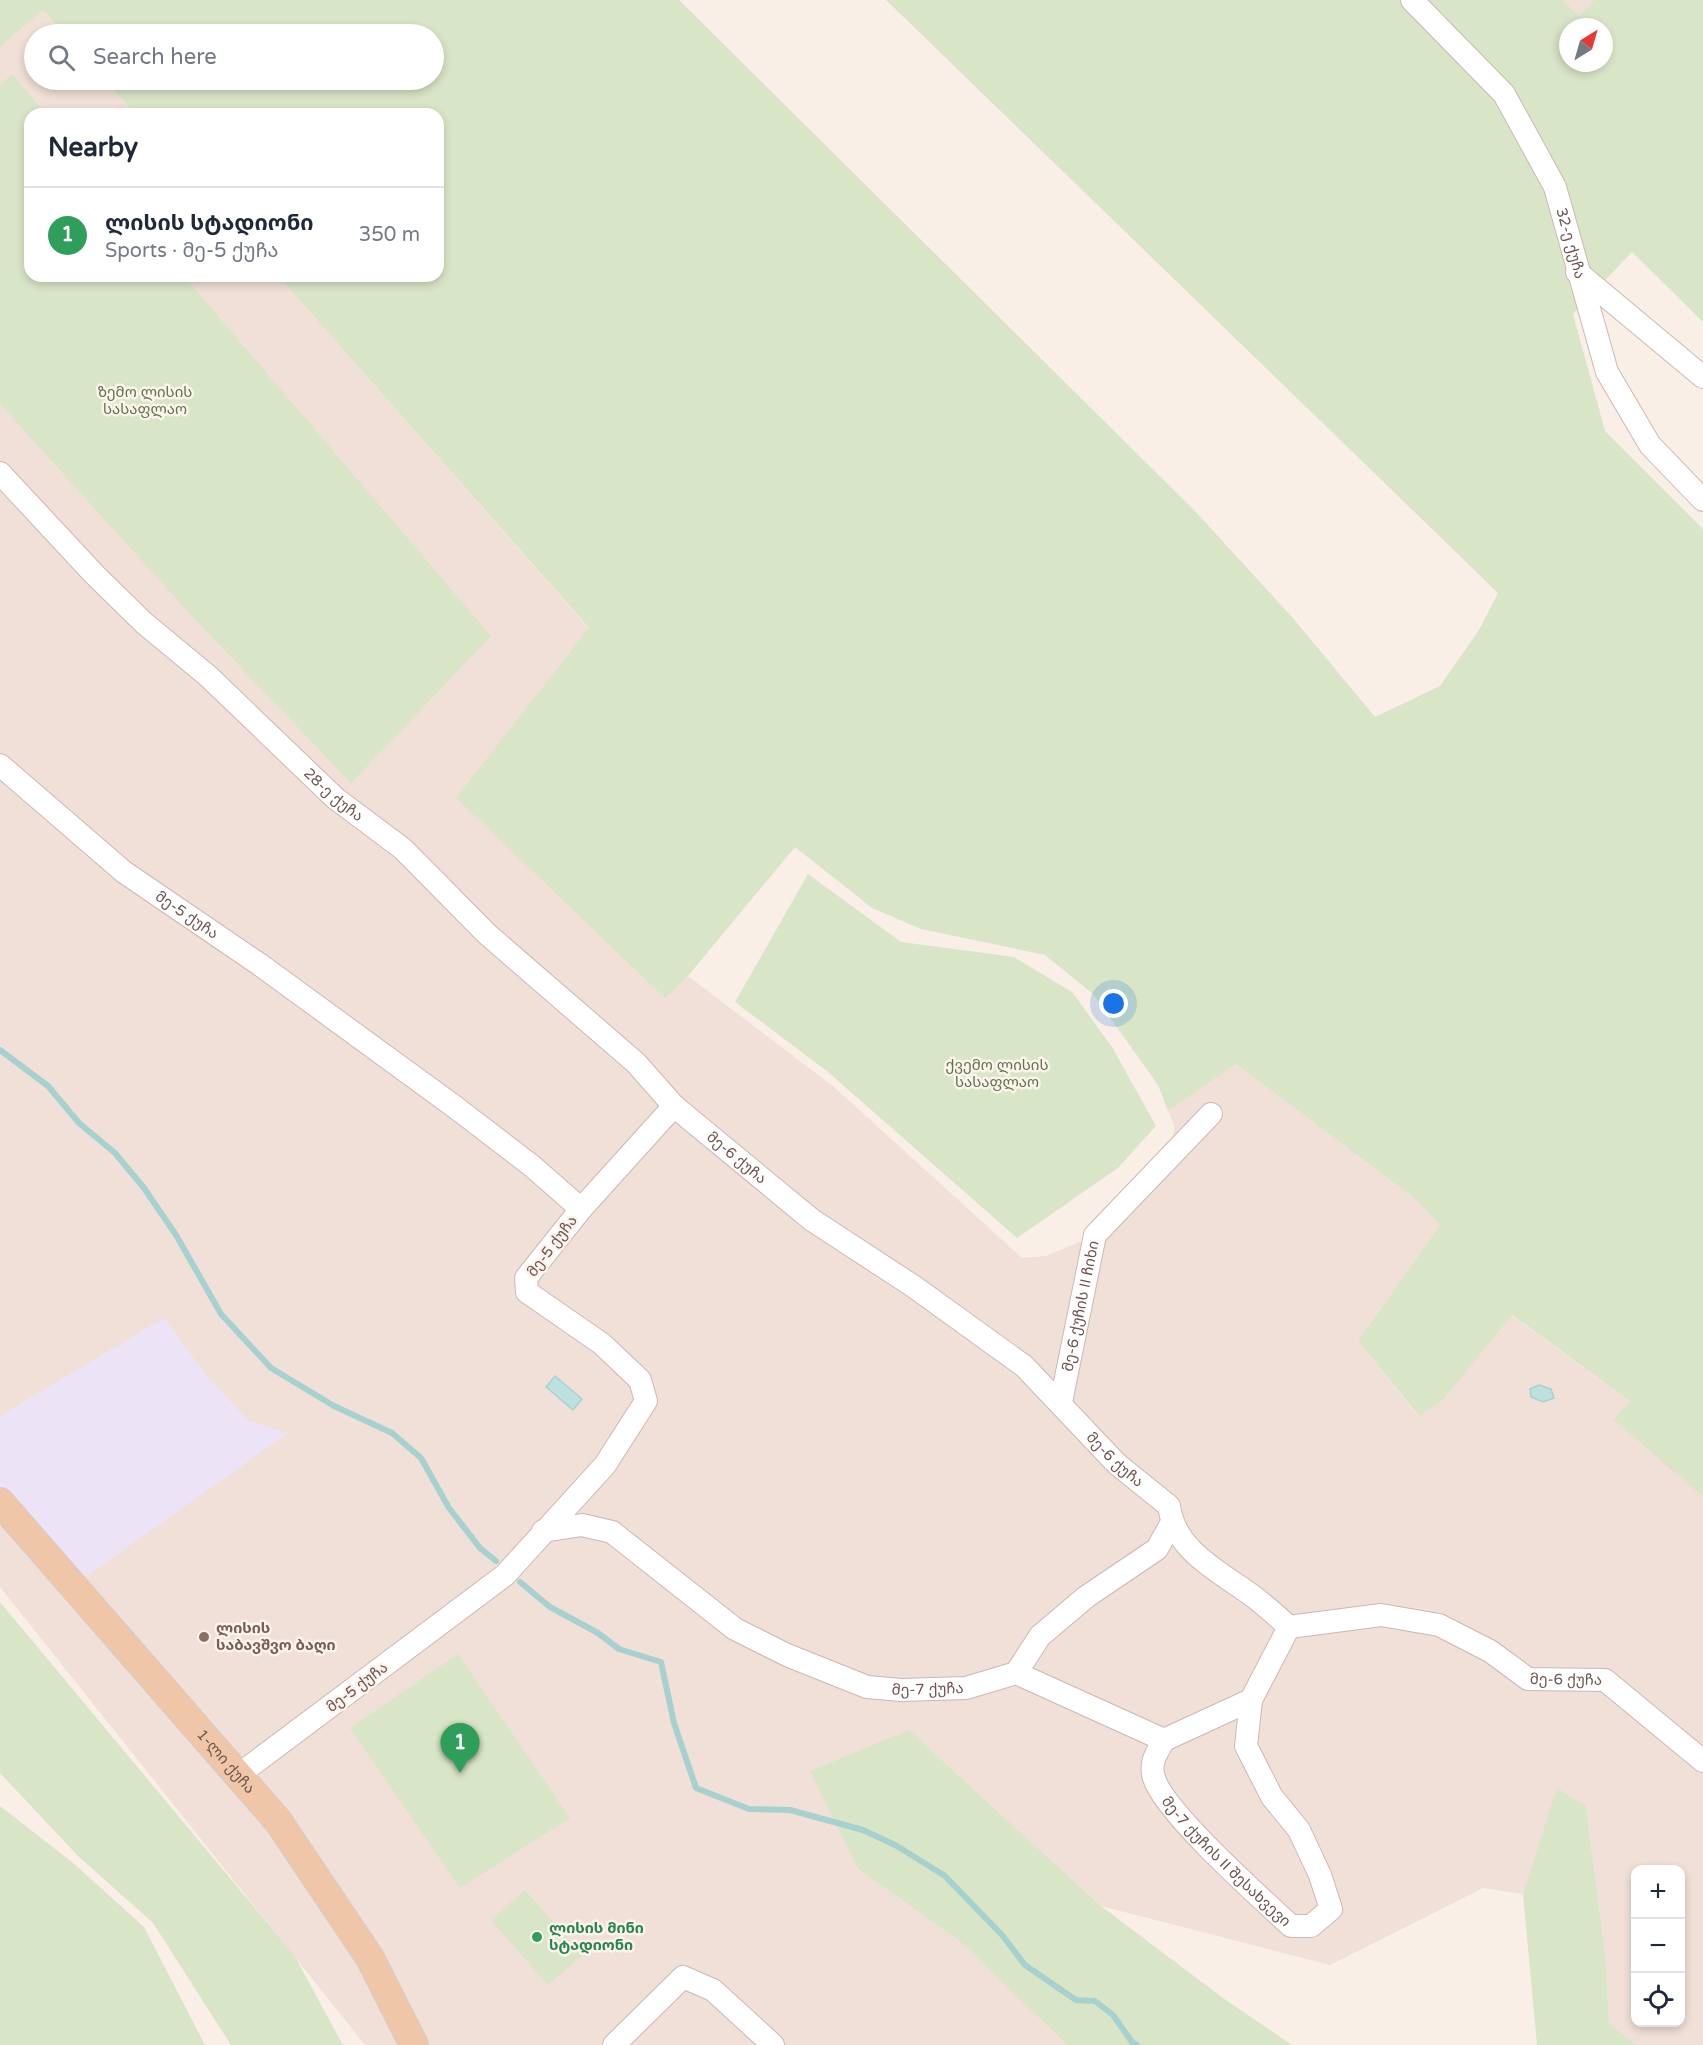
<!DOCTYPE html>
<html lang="en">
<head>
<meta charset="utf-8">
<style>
  :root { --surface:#fff; --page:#f6f6f7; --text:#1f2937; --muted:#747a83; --line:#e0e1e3; --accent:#2563eb }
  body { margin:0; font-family:"Varela Round","Noto Sans Georgian",sans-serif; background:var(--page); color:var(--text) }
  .controls { position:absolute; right:18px; bottom:18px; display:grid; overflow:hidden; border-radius:12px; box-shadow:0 3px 9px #0003 }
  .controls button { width:54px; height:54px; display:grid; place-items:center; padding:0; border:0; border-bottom:2px solid var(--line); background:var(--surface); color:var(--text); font:30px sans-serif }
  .compass { position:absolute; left:1559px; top:18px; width:54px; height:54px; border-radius:50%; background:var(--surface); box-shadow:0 3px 9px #0003; rotate:37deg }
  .you { position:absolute; left:1114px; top:1004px; width:21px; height:21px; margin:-15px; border:4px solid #fff; border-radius:50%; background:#1a73e8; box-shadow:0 0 0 9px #1a73e833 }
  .badge { display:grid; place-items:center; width:39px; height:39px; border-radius:50%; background:var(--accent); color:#fff; font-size:20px; font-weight:700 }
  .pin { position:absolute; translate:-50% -50px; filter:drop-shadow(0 2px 3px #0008) }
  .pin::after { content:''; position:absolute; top:32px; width:21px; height:18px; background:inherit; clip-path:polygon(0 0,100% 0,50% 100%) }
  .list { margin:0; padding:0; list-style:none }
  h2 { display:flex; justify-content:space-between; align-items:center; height:78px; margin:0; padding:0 24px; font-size:26px }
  h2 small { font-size:20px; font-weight:400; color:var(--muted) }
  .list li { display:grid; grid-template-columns:39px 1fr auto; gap:18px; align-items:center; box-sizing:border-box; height:96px; padding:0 24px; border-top:2px solid var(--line) }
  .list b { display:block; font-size:22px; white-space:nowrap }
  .list p { margin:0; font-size:20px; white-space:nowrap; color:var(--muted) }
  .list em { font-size:20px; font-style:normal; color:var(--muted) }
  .icon { flex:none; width:33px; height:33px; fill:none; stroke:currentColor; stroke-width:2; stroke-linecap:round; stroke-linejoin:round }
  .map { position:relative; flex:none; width:1703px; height:2045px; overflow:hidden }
  .search { position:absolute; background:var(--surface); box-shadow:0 3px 9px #0003; left:24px; top:24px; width:420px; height:66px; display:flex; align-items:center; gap:15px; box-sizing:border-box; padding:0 21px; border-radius:33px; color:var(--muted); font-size:22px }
  .panel { position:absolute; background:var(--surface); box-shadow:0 3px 9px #0003; left:24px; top:108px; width:420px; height:174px; border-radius:18px }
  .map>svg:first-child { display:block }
  .residential { fill:#f0e0d7; fill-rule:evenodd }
  .education { fill:#ece4f6 }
  .green { fill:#d9e5c7; fill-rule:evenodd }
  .water { fill:#bee0df; stroke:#a6d1cf; stroke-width:1.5 }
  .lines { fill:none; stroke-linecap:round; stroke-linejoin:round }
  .stream { stroke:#a6d1cf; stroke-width:6 }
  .minor-casing { stroke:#ccb8b2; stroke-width:24 }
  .major-casing { stroke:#d4ccca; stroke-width:30 }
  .minor { stroke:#fff; stroke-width:22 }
  .major { stroke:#efc7a8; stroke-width:28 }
  .education-dot { fill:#8d6e63; stroke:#fcf3ed; stroke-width:2 }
  .leisure-dot { fill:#2e9e5b; stroke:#fcf3ed; stroke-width:2 }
  .labels { text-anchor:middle; stroke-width:5; stroke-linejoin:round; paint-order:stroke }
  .street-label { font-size:15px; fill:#6f544f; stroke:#fcf3ed }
  .park-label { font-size:15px; fill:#5e7449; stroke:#fcf3ed }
  .education-label { font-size:15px; font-weight:bold; fill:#785e54; stroke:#fcf3ed; text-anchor:start }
  .leisure-label { font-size:15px; font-weight:bold; fill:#27864d; stroke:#fcf3ed; text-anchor:start }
</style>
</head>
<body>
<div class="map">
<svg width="1703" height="2045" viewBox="0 0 1703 2045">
  <rect width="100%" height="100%" fill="#f9efe7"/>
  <path class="residential" d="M 1563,0 L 1594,0 L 1579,16 Z
    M 43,10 L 65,34 L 34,34 L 34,80 L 105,80 L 135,114 L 30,114 L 30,276 L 278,276 L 589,629 L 665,998 L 688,976 L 834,1087 L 1022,1258 L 1046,1256 L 1084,1240 L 1170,1146 L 1175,1127 L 1168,1111 L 1236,1064 L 1414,1198 L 1440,1225 L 1358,1341 L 1418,1416 L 1442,1401 L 1511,1315 L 1632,1403 L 1614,1418 L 1703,1497 L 1703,2045 L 1637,2045 L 1609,2023 L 1606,1962 L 1586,1806 L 1558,1789 L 1523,1894 L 1483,1888 L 1330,1965 L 1101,1906 L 909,1730 L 858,1869 L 958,1940 L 1067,2045 L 365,2045 L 0,1587 L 0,47 ZM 1636,1870 L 1680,1870 L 1680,2022 L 1636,2022 Z"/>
  <path class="education" d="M 164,1318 L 203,1371 L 247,1420 L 288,1433 L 81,1580 L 0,1487 L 0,1416 Z"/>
  <path class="green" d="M 0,0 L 679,0 L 1195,511 L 1292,617 L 1375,717 L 1440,686 L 1479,630 L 1498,593 L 886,0 L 1563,0 L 1579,16 L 1594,0 L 1703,0 L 1703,322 L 1632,252 L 1573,314 L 1605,431 L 1703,529 L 1703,1497 L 1613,1419 L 1631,1402 L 1512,1315 L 1442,1401 L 1419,1416 L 1358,1341 L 1440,1225 L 1414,1198 L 1236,1064 L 1168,1111 L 1158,1085 L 1093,994 L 1045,955 L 921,929 L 872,908 L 795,847 L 688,976 L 665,998 L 456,798 L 589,628 L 278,276 L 438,276 L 438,114 L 135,114 L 105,80 L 434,80 L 434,34 L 65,34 L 43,10 L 0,47 ZM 1568,27 L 1604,27 L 1604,63 L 1568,63 Z
    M 12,74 L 46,114 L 30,114 L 30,276 L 184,276 L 491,636 L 351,783 L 192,616 L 0,404 L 0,85 Z
    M 808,874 L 901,942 L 1014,957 L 1072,992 L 1112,1047 L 1156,1126 L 1118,1168 L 1017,1238 L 828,1072 L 735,1002 Z
    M 0,1602 L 294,1955 L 343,2045 L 231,2045 L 153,1923 L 78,1856 L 0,1773 Z
    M 458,1654 L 570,1818 L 460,1888 L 350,1728 Z
    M 909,1730 L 1101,1906 L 1223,1998 L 1292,2045 L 1067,2045 L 958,1940 L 858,1869 L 810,1771 Z
    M 1557,1788 L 1586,1806 L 1606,1962 L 1609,2023 L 1637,2045 L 1537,2045 L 1523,1894 Z
    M 0,1806 L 72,1862 L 144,1927 L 205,2045 L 0,2045 Z
    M 525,1890 L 583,1955 L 548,1985 L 491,1920 Z"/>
  <path class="water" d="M 555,1376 L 582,1399 L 573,1410 L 546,1387 Z
    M 1539,1385 L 1551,1389 L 1554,1398 L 1543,1402 L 1531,1397 L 1530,1389 Z"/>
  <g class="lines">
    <path class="stream" d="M 0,1050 L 48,1086 L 79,1123 L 115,1153 L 144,1188 L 176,1235 L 221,1314 L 271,1368 L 334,1406 L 392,1433 L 421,1458 L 449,1508 L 480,1548 L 496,1561
      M 520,1582 L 550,1607 L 598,1633 L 619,1649 L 661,1662 L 674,1723 L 696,1788 L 749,1809 L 790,1810 L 863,1830 L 897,1846 L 945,1876 L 1002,1935 L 1025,1965 L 1076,2000 L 1095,2001 L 1113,2015 L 1132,2042 L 1137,2045"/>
    <defs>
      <g id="minor">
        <path id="s1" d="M 1412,0 L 1504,94 L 1555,187 L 1607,372 L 1650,445 L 1703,500"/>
        <path d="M 1577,272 L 1703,377"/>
        <path id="s2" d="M 0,473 L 94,574 L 144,623 L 208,676 L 335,798 L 403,849 L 487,934 L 636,1063 L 674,1106"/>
        <path id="s3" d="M 0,765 L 124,872 L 259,964 L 455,1107 L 532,1166 L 581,1209 L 526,1278 L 527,1292 L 602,1344 L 640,1380 L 646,1401 L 605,1465 L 505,1575 L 237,1776"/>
        <path id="s4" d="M 581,1209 L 674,1106 L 812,1220 L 913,1286 L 1024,1366 L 1117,1464 L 1169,1506 C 1175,1552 1221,1572 1254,1597 C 1266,1606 1278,1617 1289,1627 L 1381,1615 L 1439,1625 L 1490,1651 L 1528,1679 L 1605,1680 L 1703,1761"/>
        <path id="s5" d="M 1061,1402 L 1095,1235 L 1211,1114"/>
        <path id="s6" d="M 543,1531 L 582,1525 L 612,1532 L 735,1629 L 787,1655 L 867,1687 L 901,1690 L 966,1688 L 1016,1673 L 1164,1740 L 1251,1700 L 1289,1627"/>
        <path d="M 1016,1673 L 1040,1636 L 1086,1597 L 1157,1549 L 1171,1524"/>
        <path id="s7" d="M 1164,1740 C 1157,1752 1149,1763 1154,1778 C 1164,1812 1261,1898 1291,1926 L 1311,1926 L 1331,1909 L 1320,1875 L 1299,1830 L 1272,1797 L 1246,1746 L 1251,1700"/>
        <path d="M 614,2045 L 683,1977 L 713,1990 L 773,2045"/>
      </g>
      <g id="major">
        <path id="s8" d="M 0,1502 L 278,1821 L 370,1958 L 414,2045"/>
      </g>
    </defs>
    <use href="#minor" class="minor-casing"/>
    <use href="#major" class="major-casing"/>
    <use href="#minor" class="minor"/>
    <use href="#major" class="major"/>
  </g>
  <circle class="education-dot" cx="204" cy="1637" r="6"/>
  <circle class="leisure-dot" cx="537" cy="1937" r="6"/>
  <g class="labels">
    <g class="street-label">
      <text dy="5" stroke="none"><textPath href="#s1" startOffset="296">32-ე ქუჩა</textPath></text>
      <text dy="5" stroke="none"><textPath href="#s2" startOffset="464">28-ე ქუჩა</textPath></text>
      <text dy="5" stroke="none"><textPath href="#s3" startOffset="240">მე-5 ქუჩა</textPath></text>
      <text dy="5" stroke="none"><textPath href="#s4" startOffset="220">მე-6 ქუჩა</textPath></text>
      <text transform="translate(552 1246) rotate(-53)" y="5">მე-5 ქუჩა</text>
      <text dy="5" stroke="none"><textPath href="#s5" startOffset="98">მე-6 ქუჩის II ჩიხი</textPath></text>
      <text dy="5" stroke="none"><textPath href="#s4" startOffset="706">მე-6 ქუჩა</textPath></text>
      <text dy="5" stroke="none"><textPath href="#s4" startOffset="1246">მე-6 ქუჩა</textPath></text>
      <text transform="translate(357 1687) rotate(-37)" y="5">მე-5 ქუჩა</text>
      <text dy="5" stroke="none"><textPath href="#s6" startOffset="432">მე-7 ქუჩა</textPath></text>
      <text dy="5" stroke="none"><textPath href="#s8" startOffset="344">1-ლი ქუჩა</textPath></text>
      <text dy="5" stroke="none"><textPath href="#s7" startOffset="152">მე-7 ქუჩის II შესახვევი</textPath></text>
    </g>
    <g class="park-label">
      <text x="145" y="397">ზემო ლისის<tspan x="145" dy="17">სასაფლაო</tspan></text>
      <text x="997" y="1070">ქვემო ლისის<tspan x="997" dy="17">სასაფლაო</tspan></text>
    </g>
    <g class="education-label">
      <text x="216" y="1633">ლისის<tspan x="216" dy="17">საბავშვო ბაღი</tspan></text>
    </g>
    <g class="leisure-label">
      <text x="549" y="1933">ლისის მინი<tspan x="549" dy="17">სტადიონი</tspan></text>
    </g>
  </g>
</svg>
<div class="controls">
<button>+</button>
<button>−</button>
<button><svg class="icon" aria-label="locate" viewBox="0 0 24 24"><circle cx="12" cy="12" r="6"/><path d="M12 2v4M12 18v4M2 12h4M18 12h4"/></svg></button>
</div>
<svg class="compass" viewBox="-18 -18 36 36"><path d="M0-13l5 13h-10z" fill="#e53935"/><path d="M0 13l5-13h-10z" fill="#747a83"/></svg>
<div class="you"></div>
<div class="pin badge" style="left:460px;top:1773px;background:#2e9e5b">1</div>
<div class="search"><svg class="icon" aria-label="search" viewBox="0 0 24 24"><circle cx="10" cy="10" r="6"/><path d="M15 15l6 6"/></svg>Search here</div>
<section class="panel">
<h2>Nearby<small></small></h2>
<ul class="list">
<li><span class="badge" style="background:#2e9e5b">1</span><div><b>ლისის სტადიონი</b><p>Sports · მე-5 ქუჩა</p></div><em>350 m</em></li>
</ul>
</section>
</div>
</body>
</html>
